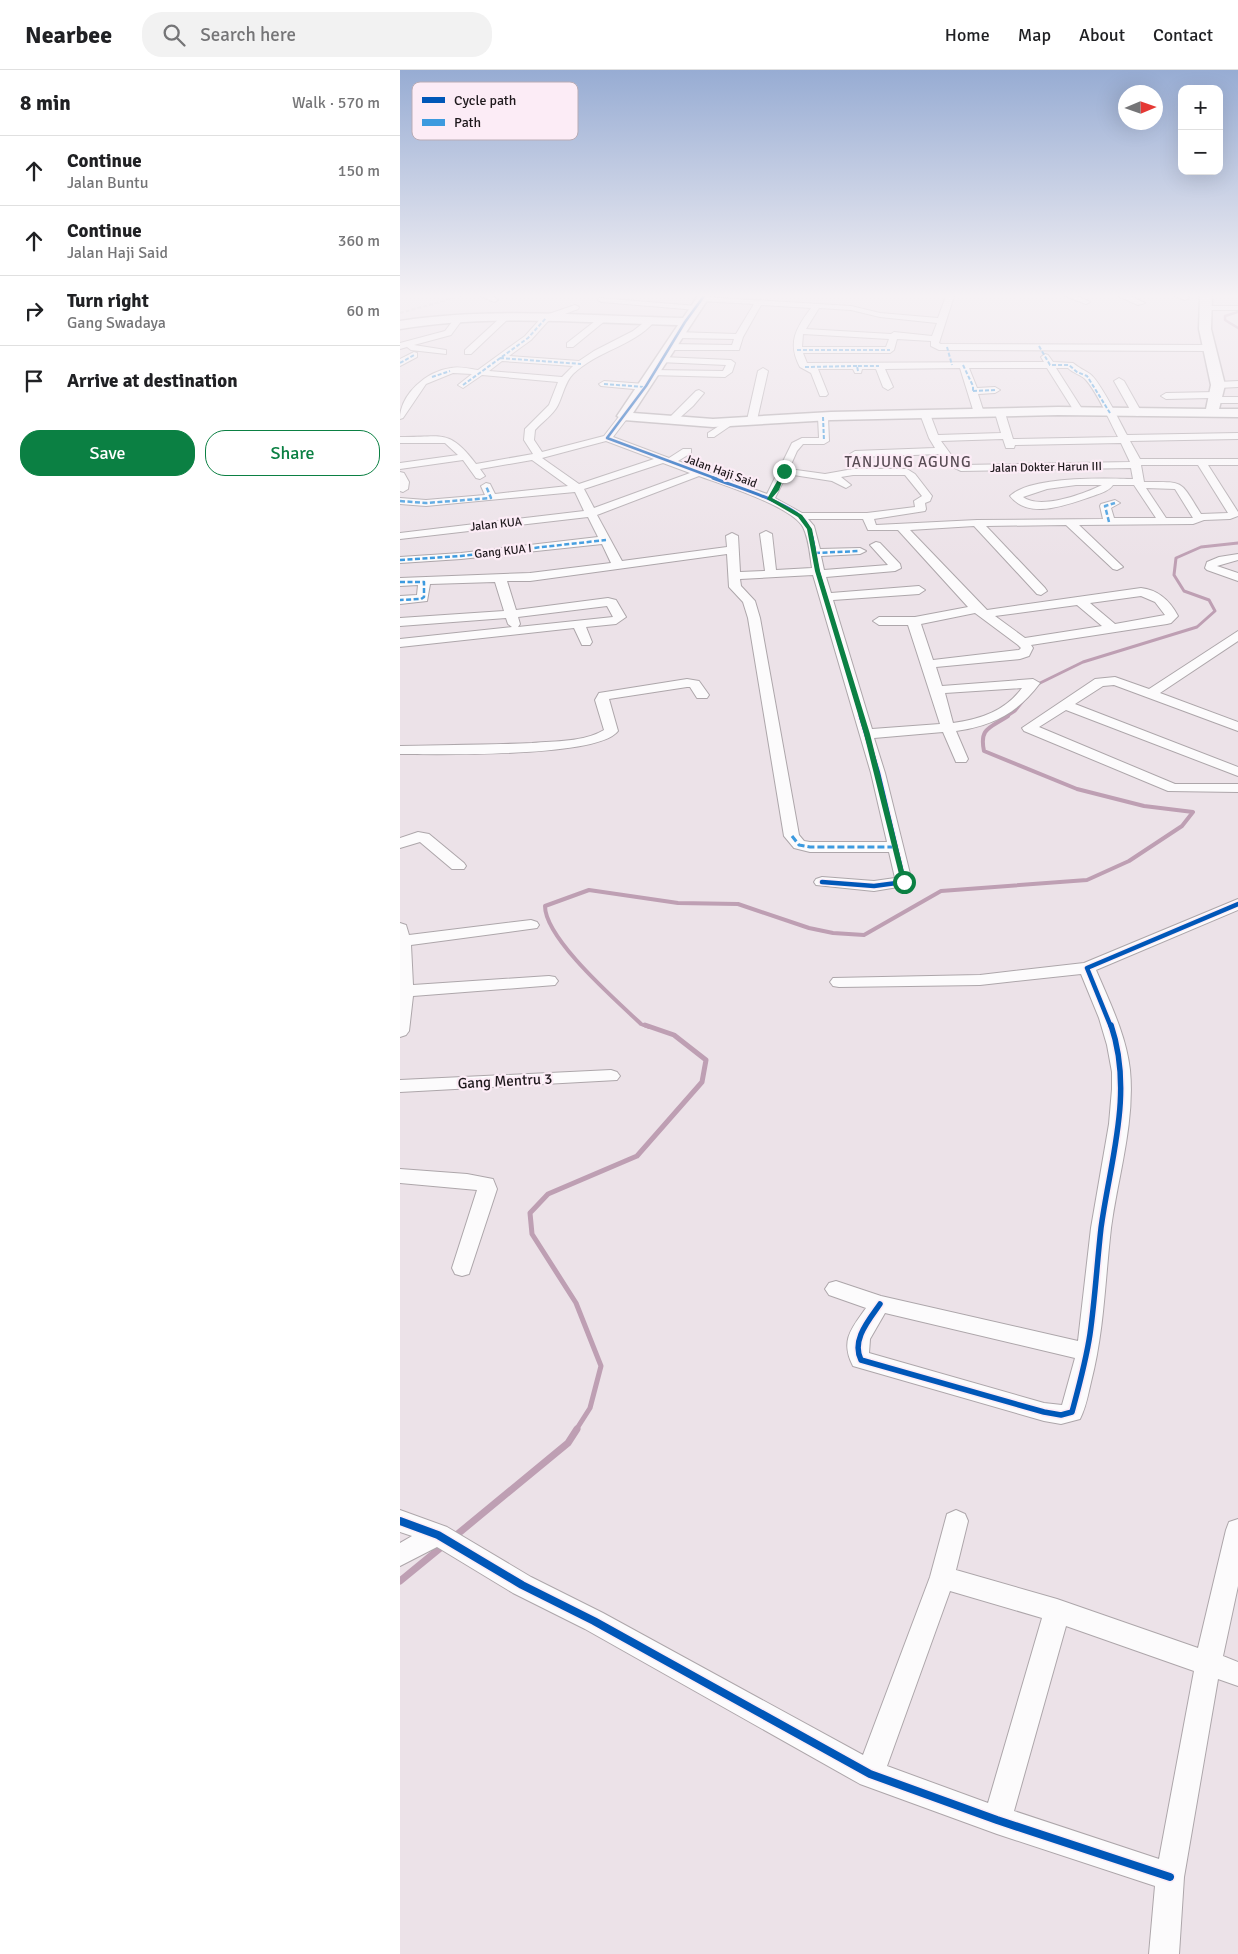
<!DOCTYPE html>
<html lang="en">
<head>
<meta charset="utf-8">
<style>
  :root { --surface:#fff; --page:#f2f2f2; --text:#202124; --muted:#757577; --line:#e0e0e0; --accent:#0b8043 }
  body { margin:0; font-family:Signika,sans-serif; background:var(--page); color:var(--text) }
  .controls { position:absolute; right:15px; top:15px; display:grid; overflow:hidden; border-radius:10px; box-shadow:0 5px 20px #0002 }
  .controls button { width:45px; height:45px; display:grid; place-items:center; padding:0; border:0; border-bottom:1px solid var(--line); background:var(--surface); color:var(--text); font:25px sans-serif }
  .compass { position:absolute; left:718px; top:15px; width:45px; height:45px; border-radius:50%; background:var(--surface); box-shadow:0 5px 20px #0002; rotate:88deg }
  .stop { position:absolute; width:15px; height:15px; margin:-11px; border:4px solid #0b8043; border-radius:50%; background:#fff }
  .stop.end { background:#0b8043; border-color:#fff; box-shadow:0 1px 5px #0008 }
  .list { margin:0; padding:0; list-style:none }
  h2 { display:flex; justify-content:space-between; align-items:center; height:65px; margin:0; padding:0 20px; font-size:21px }
  h2 small { font-size:16px; font-weight:400; color:var(--muted) }
  .list li { display:grid; grid-template-columns:32px 1fr auto; gap:15px; align-items:center; box-sizing:border-box; height:70px; padding:0 20px; border-top:1px solid var(--line) }
  .list b { display:block; font-size:19px; white-space:nowrap }
  .list p { margin:0; font-size:16px; white-space:nowrap; color:var(--muted) }
  .list em { font-size:16px; font-style:normal; color:var(--muted) }
  .actions { display:flex; gap:10px; padding:15px 20px }
  .actions a { flex:1; padding:11px 0; border:1px solid var(--accent); border-radius:20px; text-align:center; font-size:18px; color:var(--accent) }
  .actions .main { background:var(--accent); color:#fff }
  .icon { flex:none; width:28px; height:28px; fill:none; stroke:currentColor; stroke-width:2; stroke-linecap:round; stroke-linejoin:round }
  .map { position:relative; flex:none; width:838px; height:1884px; overflow:hidden }
  header { display:flex; align-items:center; gap:30px; box-sizing:border-box; height:70px; padding:0 25px; background:var(--surface); border-bottom:1px solid var(--line) }
  header strong { font-size:24px }
  nav { display:flex; gap:28px; margin-inline-start:auto; font-size:18px }
  .search { width:350px; height:45px; background:var(--page); display:flex; align-items:center; gap:12px; box-sizing:border-box; padding:0 18px; border-radius:20px; color:var(--muted); font-size:19px }
  main { display:flex }
  aside { flex:1; background:var(--surface) }
  .map>svg:first-child { display:block }
  .lines { fill:none; stroke-linecap:round; stroke-linejoin:round }
  .stream-far4 { stroke:#be9fb3; stroke-width:2.5 }
  .stream-far3 { stroke:#be9fb3; stroke-width:3 }
  .stream-far2 { stroke:#be9fb3; stroke-width:4 }
  .stream-far1 { stroke:#be9fb3; stroke-width:5 }
  .stream { stroke:#be9fb3; stroke-width:7 }
  .street-casing { stroke:#ada6aa; stroke-width:2 }
  .secondary-casing { stroke:#ada6aa; stroke-width:3 }
  .street { fill:#fcfbfc; fill-rule:evenodd }
  .secondary { fill:#fcfbfc; fill-rule:evenodd }
  .rail { stroke:#ccc8ca; stroke-width:2; stroke-dasharray:4 2; stroke-linecap:butt }
  .quiet-far2 { stroke:#3c9adf; stroke-width:2; stroke-dasharray:4 2; stroke-linecap:butt }
  .quiet-far1 { stroke:#3c9adf; stroke-width:2.5; stroke-dasharray:5 2.5; stroke-linecap:butt }
  .quiet { stroke:#3c9adf; stroke-width:3; stroke-dasharray:7 3; stroke-linecap:butt }
  .cycleway-far4-casing { stroke:#fcecf6; stroke-width:4.5 }
  .cycleway-far3-casing { stroke:#fcecf6; stroke-width:5 }
  .cycleway-far2-casing { stroke:#fcecf6; stroke-width:7 }
  .cycleway-far1-casing { stroke:#fcecf6; stroke-width:9 }
  .cycleway-casing { stroke:#fcecf6; stroke-width:11 }
  .cycleway-far4 { stroke:#0057b8; stroke-width:2.5 }
  .cycleway-far3 { stroke:#0057b8; stroke-width:3 }
  .cycleway-far2 { stroke:#0057b8; stroke-width:4.5 }
  .cycleway-far1 { stroke:#0057b8; stroke-width:5.5 }
  .cycleway { stroke:#0057b8; stroke-width:8 }
  .route { fill:#0b8043 }
  .labels { text-anchor:middle; stroke-width:4.5; stroke-linejoin:round; paint-order:stroke }
  .far-street-label { font-size:12px; fill:#1e181c; stroke:#fcecf6 }
  .far-quarter-label { font-size:15px; letter-spacing:1px; fill:#584c54; stroke:#fcecf6 }
  .street-label { font-size:15px; fill:#1e181c; stroke:#fcecf6 }
  .key { fill:#fcecf6; stroke:#b9acb5; stroke-width:1 }
  .key-label { font-size:14px; fill:#1e181c }
</style>
</head>
<body>
<header>
<strong>Nearbee</strong>
<div class="search"><svg class="icon" aria-label="search" viewBox="0 0 24 24"><circle cx="10" cy="10" r="6"/><path d="M15 15l6 6"/></svg>Search here</div>
<nav><a>Home</a><a>Map</a><a>About</a><a>Contact</a></nav>
</header>
<main>
<aside>
<h2>8 min<small>Walk · 570 m</small></h2>
<ul class="list">
<li><svg class="icon" aria-label="ahead" viewBox="0 0 24 24"><path d="M12 20V5M6 11l6-6 6 6"/></svg><div><b>Continue</b><p>Jalan Buntu</p></div><em>150 m</em></li>
<li><svg class="icon" aria-label="ahead" viewBox="0 0 24 24"><path d="M12 20V5M6 11l6-6 6 6"/></svg><div><b>Continue</b><p>Jalan Haji Said</p></div><em>360 m</em></li>
<li><svg class="icon" aria-label="right" viewBox="0 0 24 24"><path d="M7 20v-9h11M14 6l5 5-5 5"/></svg><div><b>Turn right</b><p>Gang Swadaya</p></div><em>60 m</em></li>
<li><svg class="icon" aria-label="arrive" viewBox="0 0 24 24"><path d="M6 21V4h12l-3 4 3 4H6"/></svg><div><b>Arrive at destination</b></div></li>
</ul>
<div class="actions"><a class="main">Save</a><a>Share</a></div>
</aside>
<div class="map">
<svg width="838" height="1884" viewBox="0 0 838 1884">
  <rect width="100%" height="100%" fill="#ece2e8"/>
  <g class="lines">
    <path class="stream-far4" d="M 838,242 L 825,246 L 825,250 L 838,258"/>
    <path class="stream-far3" d="M 636,615 L 683,592 L 797,557 L 815,541 L 809,530 L 784,521 L 774,505 L 776,488 L 801,477 L 838,473
      M 606,647 L 615,641 L 623,631"/>
    <path class="stream-far2" d="M 249,957 L 241,954 C 217,931 145,869 145,836 L 189,820 L 278,833 L 338,834 L 409,858 L 433,863 L 464,865 L 541,821 L 687,810 L 729,791 L 782,756 L 793,742 L 744,736 L 677,719 L 584,681 C 579,658 590,658 608,646"/>
    <path class="stream-far1" d="M 176,1360 L 190,1338 L 201,1296 L 176,1233 L 132,1164 L 130,1143 L 148,1124 L 237,1086 L 302,1012 L 306,990 L 274,965 L 245,955"/>
    <path class="stream" d="M 54,1467 L 168,1373 L 177,1359
      M 0,1511 L 44,1475"/>
    <defs>
      <path id="street" d="M 81,226 L 92,226 L 98,230 L 94,232 Z
        M 546,226 L 554,226 L 539,273 L 541,274 L 809,275 L 813,278 L 809,281 L 539,280 L 531,276 L 531,271 L 497,269 L 494,280 L 490,283 L 403,283 L 407,293 L 644,292 L 641,287 L 645,284 L 648,285 L 653,292 L 673,293 C 679,298 684,300 690,304 C 700,311 720,352 727,365 L 838,363 L 838,369 L 730,371 L 740,389 L 838,389 L 838,395 L 808,395 L 838,442 L 838,446 L 830,449 L 804,450 L 793,454 L 679,455 L 721,495 L 723,497 L 717,500 L 713,499 L 666,455 L 586,456 L 645,518 L 647,521 L 641,525 L 637,524 L 574,456 L 510,460 L 587,540 L 741,518 C 759,520 770,531 778,546 L 771,553 L 767,554 L 631,575 L 633,578 L 629,586 L 620,589 L 536,597 L 542,616 L 633,609 L 640,613 C 618,643 592,656 556,661 L 568,689 L 566,692 L 556,692 L 543,662 L 474,668 L 485,703 L 512,812 L 510,815 L 474,821 L 416,815 L 414,812 L 416,809 L 422,807 L 474,811 L 495,808 L 489,782 L 410,782 L 394,778 L 384,766 L 348,548 L 343,532 L 329,517 L 327,484 L 130,511 L 107,511 L 116,540 L 208,528 L 216,530 L 226,547 L 216,554 L 186,557 L 192,572 L 190,575 L 182,575 L 174,558 L 0,577 L 0,569 L 112,557 L 108,554 L 106,548 L 0,556 L 0,548 L 104,541 L 95,512 L 30,514 L 27,531 L 0,534 L 0,526 L 17,525 L 18,515 L 0,516 L 0,508 L 130,503 L 211,493 L 202,474 L 61,489 L 0,493 L 0,487 L 61,483 L 198,467 L 188,447 L 0,469 L 0,463 L 184,441 L 175,422 L 26,436 L 0,434 L 0,428 L 26,430 L 85,425 L 81,416 L 86,413 L 90,414 L 95,424 L 168,416 L 132,390 L 80,399 L 85,406 L 80,409 L 76,408 L 63,390 L 0,399 L 0,393 L 58,385 L 45,373 L 0,373 L 0,367 C 41,368 48,357 76,394 L 133,384 L 124,370 L 125,359 L 149,335 L 158,312 L 82,305 L 63,318 L 58,315 L 72,304 L 53,303 L 26,314 L 3,348 L 0,349 C 0,324 27,301 51,298 C 59,296 70,299 78,300 L 125,266 L 143,246 L 175,235 L 179,237 L 178,239 L 149,250 L 131,270 L 109,286 L 179,291 L 194,281 L 233,261 L 247,250 L 254,252 C 233,276 197,281 173,304 C 165,312 163,325 158,335 C 154,344 142,352 135,360 L 134,370 L 142,382 L 204,366 L 221,344 L 224,343 L 229,346 L 213,367 L 269,388 L 283,379 L 291,379 L 291,383 L 278,391 L 367,424 L 392,373 L 402,368 L 419,368 L 418,347 L 423,344 L 428,347 L 429,371 L 424,374 L 403,374 L 397,381 L 389,399 L 425,404 L 453,399 L 507,399 L 515,404 L 532,426 L 530,431 L 525,433 L 526,439 L 525,441 L 474,449 L 476,455 L 577,450 L 703,449 L 700,436 L 701,434 L 715,430 L 720,433 L 711,438 L 714,448 L 756,448 L 734,415 L 713,415 C 708,422 698,424 690,427 C 666,435 629,450 610,426 C 630,406 705,408 733,409 L 731,398 L 561,401 L 551,396 L 540,384 L 460,387 L 458,392 L 454,393 L 449,390 L 450,384 L 455,381 L 535,378 L 529,368 L 520,344 L 525,341 L 530,344 L 538,365 L 601,363 L 595,343 L 600,340 L 605,343 L 613,369 L 718,367 C 710,352 696,319 684,308 C 679,304 673,303 668,298 L 656,298 L 684,342 L 682,344 L 676,344 L 647,298 L 569,298 L 577,318 L 595,317 L 600,320 L 595,323 L 578,324 L 584,343 L 579,346 L 574,343 L 560,298 L 485,299 L 493,317 L 488,320 L 483,317 L 476,299 L 462,299 L 461,303 L 455,303 L 453,299 L 418,299 L 428,324 L 426,326 L 420,326 L 411,303 L 400,297 C 387,273 396,258 411,238 L 361,235 L 343,267 L 339,280 L 270,280 L 266,277 L 270,274 L 332,275 L 334,269 L 277,268 L 273,265 L 277,262 L 336,264 L 354,234 L 300,231 L 299,229 L 303,227 L 451,236 L 480,243 L 538,248 ZM 419,238 L 451,240 L 480,247 L 537,253 L 532,266 L 494,262 L 491,264 L 406,259 ZM 403,264 L 489,269 L 486,277 L 402,277 ZM 102,291 L 173,296 L 162,307 L 89,301 ZM 603,369 L 606,378 L 614,378 L 615,375 L 721,373 L 730,392 L 563,395 L 552,386 L 541,371 ZM 206,371 L 254,389 L 179,414 L 142,388 ZM 263,393 L 290,403 L 194,438 L 184,419 ZM 741,395 L 798,395 L 828,443 L 801,444 C 779,409 785,412 744,412 ZM 387,404 L 432,411 L 446,418 L 451,415 L 441,407 L 453,405 L 505,405 L 522,426 L 514,431 L 515,437 L 467,443 L 402,443 L 375,428 ZM 299,406 C 323,415 391,436 403,457 C 409,469 410,485 412,498 L 376,500 L 372,464 L 366,461 L 360,464 L 365,501 L 340,502 L 338,466 L 332,463 L 326,466 L 327,477 L 222,491 L 197,445 ZM 676,415 L 702,415 C 684,424 640,440 623,427 L 647,419 ZM 746,418 L 775,419 L 793,448 L 766,448 ZM 408,449 L 463,449 L 468,460 L 498,460 L 568,537 L 515,547 L 479,547 L 473,551 L 479,555 L 508,555 L 540,654 L 472,659 L 433,530 L 519,524 L 525,520 L 519,516 L 431,523 L 426,507 L 495,501 L 501,498 L 500,494 L 480,473 L 476,472 L 470,475 L 488,495 L 424,500 L 421,486 L 460,484 L 466,481 L 460,478 L 420,479 L 414,456 ZM 413,505 L 471,703 L 487,772 L 410,772 L 404,771 L 399,765 L 360,548 L 355,531 L 341,516 L 340,509 ZM 741,526 L 755,532 L 765,545 L 715,554 L 690,533 ZM 677,535 L 702,556 L 625,568 L 595,546 ZM 207,536 L 213,547 L 118,557 L 120,554 L 118,547 ZM 575,543 L 618,575 L 621,578 L 619,580 L 533,590 L 521,554 ZM 622,618 C 605,641 581,649 553,653 L 545,623 Z
        M 665,226 L 677,226 L 690,232 L 686,234 Z
        M 718,226 L 730,226 L 745,233 L 738,235 Z
        M 775,226 L 787,226 L 789,228 L 785,230 Z
        M 199,228 L 297,236 L 301,238 L 297,240 L 202,232 L 198,230 Z
        M 803,236 L 838,236 L 838,240 L 803,240 Z
        M 101,247 L 108,249 L 71,284 L 65,284 L 65,280 Z
        M 55,248 L 62,250 L 51,265 L 14,275 L 46,280 L 46,284 L 11,280 L 7,277 L 0,279 L 0,273 L 45,261 Z
        M 199,248 L 206,250 L 173,277 L 167,277 L 167,273 Z
        M 14,282 L 17,283 L 17,287 L 0,296 L 0,289 Z
        M 262,287 L 331,290 L 335,293 L 332,302 L 325,307 L 250,305 L 248,303 L 253,300 L 323,301 L 326,295 L 259,292 L 259,288 Z
        M 363,298 L 368,301 L 357,350 L 352,353 L 347,350 L 358,301 Z
        M 719,308 L 724,311 L 742,343 L 740,345 L 737,346 L 732,343 L 714,311 Z
        M 204,311 L 245,314 L 250,317 L 245,320 L 201,316 L 199,314 Z
        M 838,311 L 838,317 L 818,318 L 813,315 L 818,312 Z
        M 299,320 L 304,323 L 293,336 L 275,352 L 269,352 L 269,348 L 296,321 Z
        M 815,322 L 820,325 L 817,327 L 838,327 L 838,333 L 813,333 L 808,330 L 810,328 L 766,329 L 761,326 L 766,323 Z
        M 330,349 L 333,350 L 333,354 L 314,367 L 308,367 L 308,363 Z
        M 0,402 L 4,403 L 9,412 L 8,419 L 3,422 L 0,421 Z
        M 838,484 L 838,490 L 817,496 L 838,503 L 838,511 L 807,500 L 805,498 L 807,492 L 819,487 Z
        M 838,561 L 838,571 L 760,623 L 838,652 L 838,661 L 714,615 L 703,616 L 675,634 L 838,697 L 838,706 L 666,640 L 639,657 L 775,714 L 838,714 L 838,722 L 768,721 L 624,661 L 622,658 L 695,609 L 715,607 L 749,619 Z
        M 287,609 L 299,611 L 309,625 L 307,628 L 297,628 L 290,617 L 287,617 L 209,629 L 218,661 C 198,688 38,684 0,684 L 0,676 C 44,675 88,675 132,673 C 155,671 184,672 204,660 L 195,630 L 199,623 Z
        M 18,762 L 29,764 L 64,793 L 66,796 L 64,799 L 52,799 L 20,772 L 0,778 L 0,768 Z
        M 838,829 L 838,840 L 696,900 C 710,933 726,965 730,1000 C 735,1053 718,1106 711,1158 C 705,1210 704,1262 691,1312 C 688,1325 686,1337 680,1349 L 661,1354 L 644,1351 L 453,1296 C 440,1271 451,1259 466,1238 L 429,1225 L 425,1219 L 429,1213 L 436,1211 L 481,1226 L 678,1271 L 691,1158 L 709,1054 L 712,1019 L 712,1002 L 707,975 L 699,948 L 681,904 L 580,915 L 439,917 L 433,916 L 430,912 L 433,908 L 580,905 L 684,893 ZM 485,1243 L 675,1288 L 662,1335 L 644,1333 L 469,1283 L 470,1269 Z
        M 131,850 L 137,852 L 139,855 L 137,858 L 11,875 L 13,915 L 149,906 L 155,907 L 158,911 L 155,915 L 13,926 L 9,961 L 6,965 L 0,967 L 0,853 L 6,855 L 9,865 Z
        M 211,1000 L 217,1002 L 220,1006 L 217,1010 L 0,1022 L 0,1010 Z
        M 0,1099 L 67,1104 L 93,1109 L 97,1119 L 69,1204 L 62,1206 L 55,1204 L 52,1198 L 77,1120 L 0,1113 Z
        M 0,1440 L 47,1457 L 131,1507 L 203,1543 L 463,1685 L 530,1507 L 547,1444 L 556,1440 L 565,1444 L 568,1451 L 556,1500 L 657,1529 L 798,1578 L 826,1460 L 829,1452 L 838,1449 L 838,1516 L 823,1586 L 838,1592 L 838,1616 L 818,1609 L 784,1807 L 779,1884 L 749,1884 L 755,1816 L 597,1764 L 460,1714 L 185,1559 L 113,1523 L 37,1477 L 0,1496 L 0,1473 L 12,1466 L 0,1462 ZM 550,1521 L 642,1548 L 588,1733 L 487,1696 ZM 666,1556 L 794,1601 L 759,1789 L 614,1741 Z"/>
      <path id="secondary" d="M 298,226 L 310,226 L 233,343 L 313,349 L 431,342 L 658,337 L 806,339 L 811,315 L 799,259 L 800,226 L 812,226 L 811,259 L 825,315 L 819,339 L 838,339 L 838,347 L 658,345 L 431,350 L 313,357 L 224,350 L 217,346 L 278,255 C 187,253 90,244 0,259 L 0,251 C 91,237 191,246 283,248 Z"/>
    </defs>
    <use href="#street" class="street-casing"/>
    <use href="#secondary" class="secondary-casing"/>
    <use href="#street" class="street"/>
    <use href="#secondary" class="secondary"/>
    <path class="rail" d="M 0,243 L 62,226"/>
    <path class="quiet-far2" d="M 639,276 L 650,295 L 669,295 L 677,302 L 687,306 L 710,343
      M 547,277 L 552,295
      M 397,280 L 490,280
      M 100,288 L 181,294
      M 0,293 L 14,285
      M 563,295 L 573,316 L 573,322
      M 405,297 L 457,296
      M 458,301 L 457,296 L 479,296
      M 32,307 L 50,301
      M 204,314 L 245,317
      M 63,315 L 128,268 L 146,248
      M 573,321 L 595,320
      M 423,347 L 424,371"/>
    <path class="quiet-far1" d="M 0,431 L 26,433 L 91,428 L 86,416
      M 709,452 L 705,436 L 715,433
      M 415,483 L 460,481
      M 0,490 L 61,486 L 206,470
      M 0,512 L 24,512 L 24,527 L 21,529 L 0,530"/>
    <path class="quiet" d="M 392,766 L 399,775 L 410,777 L 496,777"/>
    <defs>
      <path id="cycleway-far4" d="M 304,226 L 285,252 L 246,316 L 207,368 L 317,409"/>
      <path id="cycleway-far3" d="M 313,408 C 336,417 384,431 401,447 C 416,461 413,485 419,504 C 433,552 447,599 461,647"/>
      <path id="cycleway-far2" d="M 422,812 L 474,816 L 504,812 L 478,703 L 461,646
        M 711,957 L 687,898 L 838,834"/>
      <path id="cycleway-far1" d="M 480,1234 C 469,1250 451,1270 461,1290 L 644,1342 L 661,1345 L 672,1342 C 679,1316 686,1291 690,1264 C 695,1229 697,1193 701,1158 C 710,1091 734,1023 711,955"/>
      <path id="cycleway" d="M 0,1451 L 38,1465 L 122,1515 L 194,1551 L 470,1704 L 597,1750 L 770,1807"/>
    </defs>
    <use href="#cycleway-far4" class="cycleway-far4-casing"/>
    <use href="#cycleway-far3" class="cycleway-far3-casing"/>
    <use href="#cycleway-far2" class="cycleway-far2-casing"/>
    <use href="#cycleway-far1" class="cycleway-far1-casing"/>
    <use href="#cycleway" class="cycleway-casing"/>
    <use href="#cycleway-far4" class="cycleway-far4"/>
    <use href="#cycleway-far3" class="cycleway-far3"/>
    <use href="#cycleway-far2" class="cycleway-far2"/>
    <use href="#cycleway-far1" class="cycleway-far1"/>
    <use href="#cycleway" class="cycleway"/>
  </g>
  <linearGradient id="sky" x2="0" y2="1"><stop stop-color="#97acd3"/><stop offset="0.46" stop-color="#f6f2f5"/><stop offset="1" stop-color="#f6f2f5" stop-opacity="0"/></linearGradient>
  <rect width="838" height="490" fill="url(#sky)"/>
  <path class="route" d="M 384,399 L 386,401 L 379,420 L 372,428 L 402,445 L 412,459 L 420,501 L 470,664 L 507,814 L 501,812 L 464,664 L 415,501 L 407,459 L 398,447 L 367,429 Z"/>
  <g class="labels">
    <g class="far-street-label">
      <text transform="translate(646 397) rotate(-1)" y="4">Jalan Dokter Harun III</text>
      <text transform="translate(321 401) rotate(20)" y="4">Jalan Haji Said</text>
      <text transform="translate(96 454) rotate(-6)" y="4">Jalan KUA</text>
      <text transform="translate(103 481) rotate(-6)" y="4">Gang KUA I</text>
    </g>
    <g class="far-quarter-label">
      <text x="508" y="397">TANJUNG AGUNG</text>
    </g>
    <g class="street-label">
      <text transform="translate(105 1011) rotate(-3)" y="5">Gang Mentru 3</text>
    </g>
  </g>
  <rect x="12" y="12" width="166" height="58" rx="8" class="key"/>
  <rect x="22" y="27" width="23" height="6" fill="#0057b8"/>
  <rect x="22" y="49" width="23" height="7" fill="#3c9adf"/>
  <g class="key-label">
    <text x="54" y="35">Cycle path</text>
    <text x="54" y="57">Path</text>
  </g>
</svg>
<div class="controls">
<button>+</button>
<button>−</button>
</div>
<svg class="compass" viewBox="-18 -18 36 36"><path d="M0-13l5 13h-10z" fill="#e53935"/><path d="M0 13l5-13h-10z" fill="#757577"/></svg>
<div class="stop" style="left:504px;top:812px"></div>
<div class="stop end" style="left:384px;top:401px"></div>
</div>
</main>
</body>
</html>
